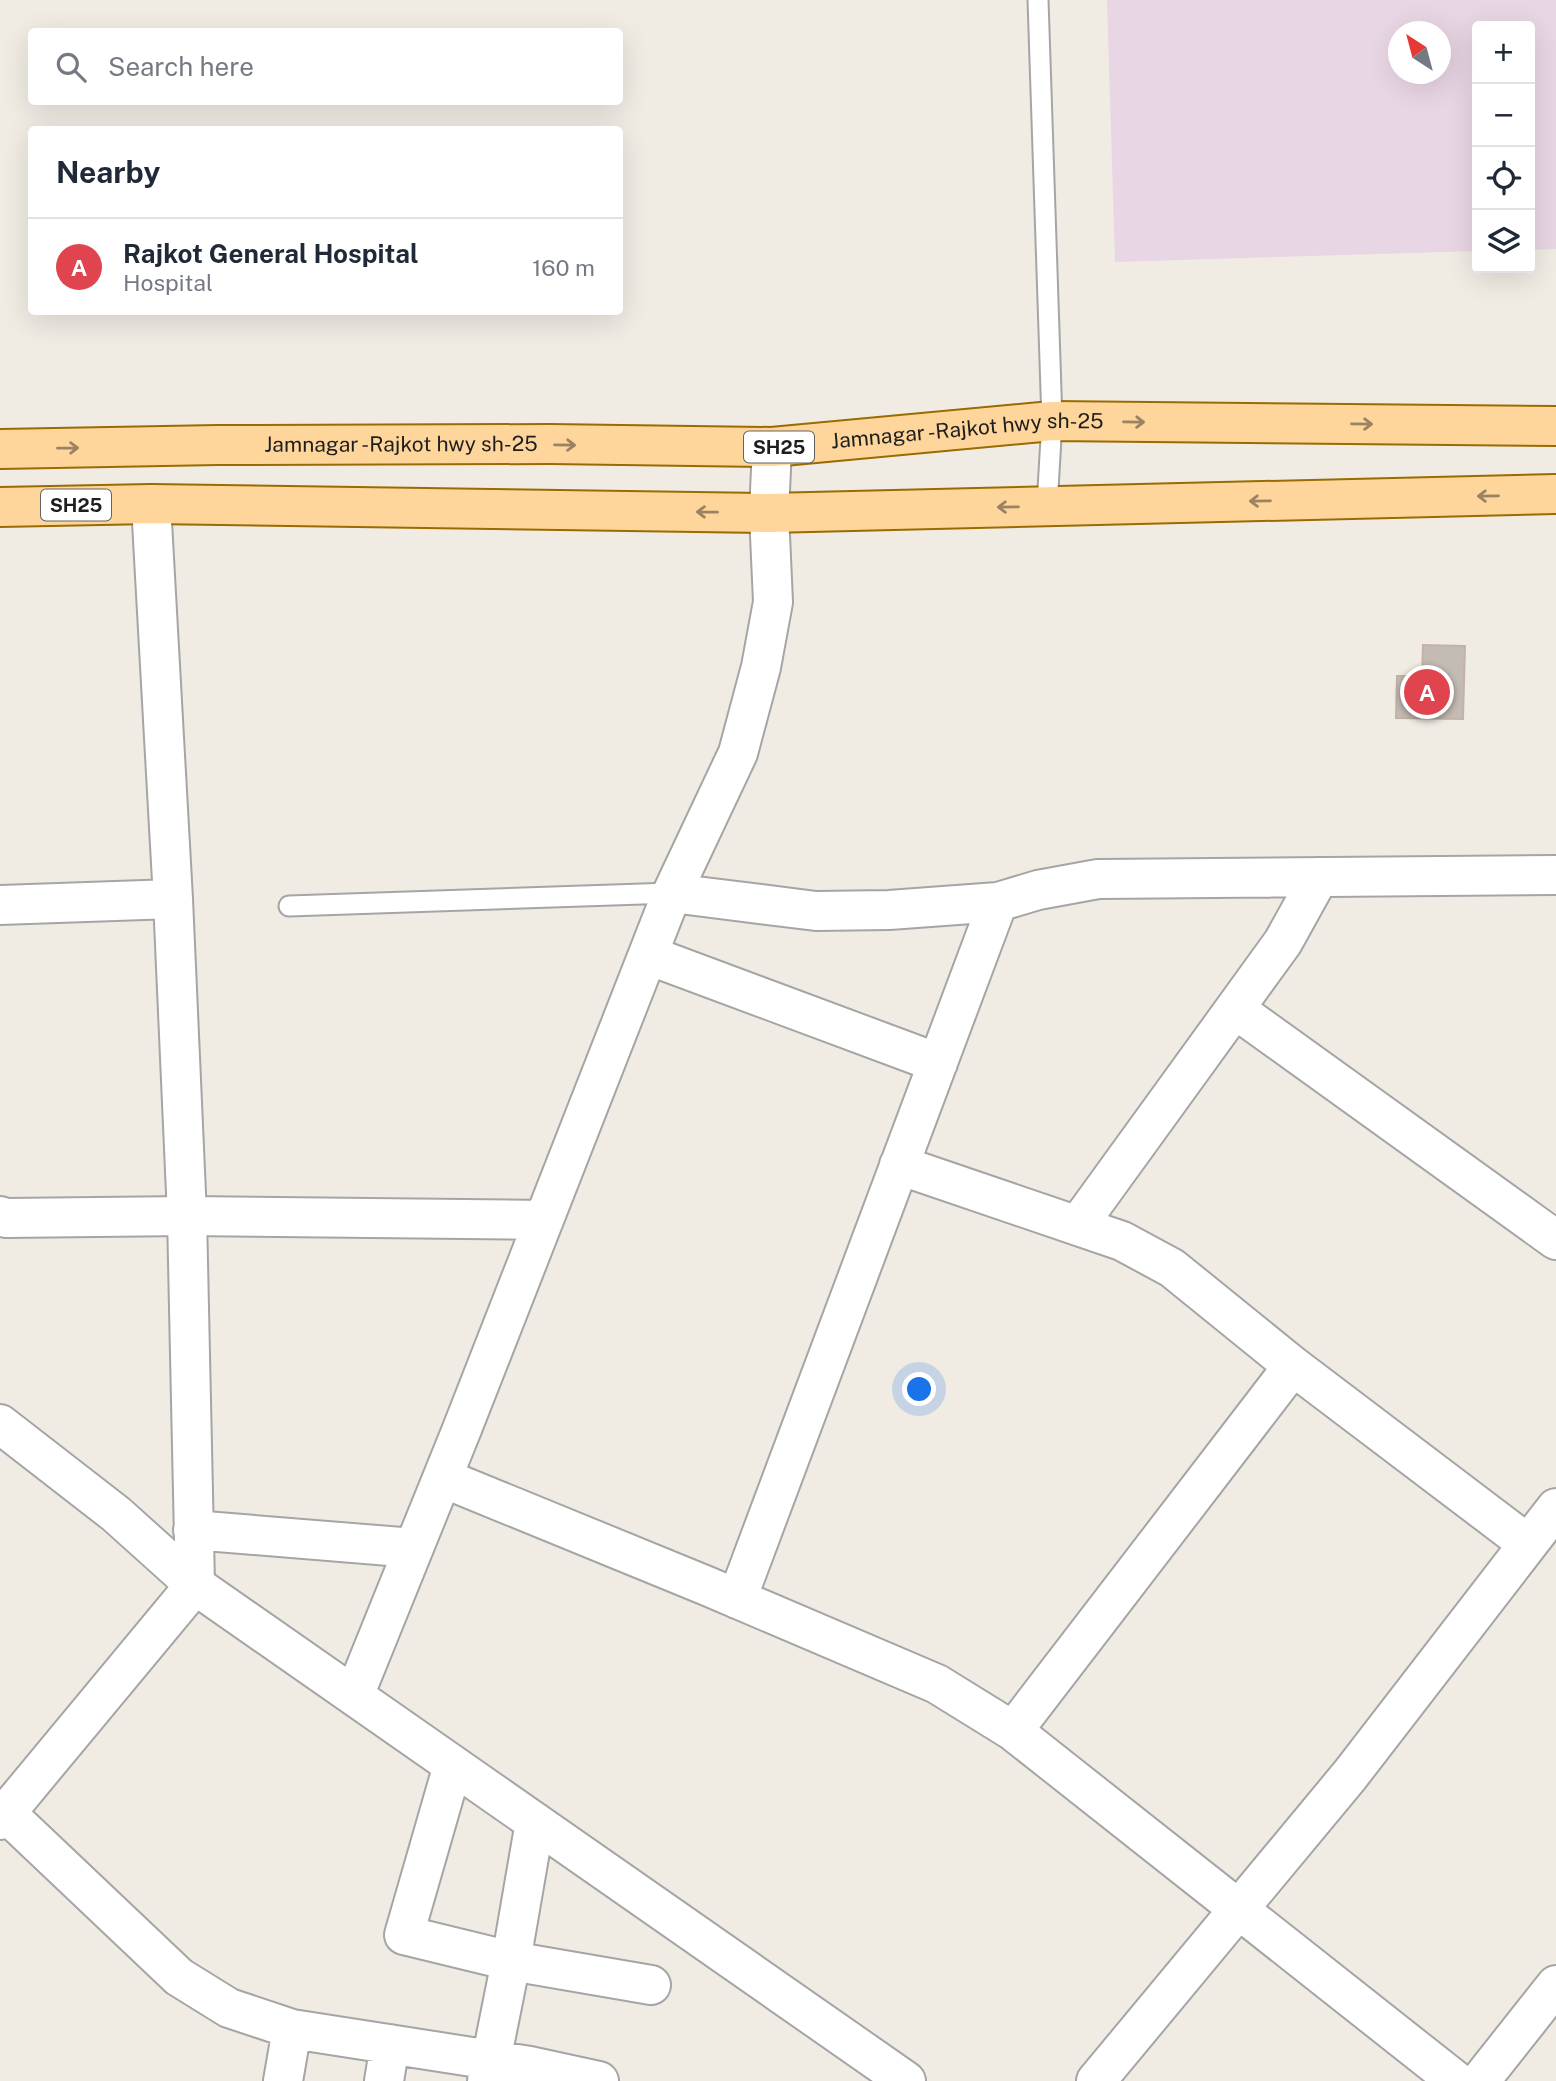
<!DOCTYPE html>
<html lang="en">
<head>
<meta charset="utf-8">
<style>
  :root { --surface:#fff; --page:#f6f6f7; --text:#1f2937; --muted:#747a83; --line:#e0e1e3; --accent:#cd0600 }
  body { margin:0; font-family:"Public Sans",sans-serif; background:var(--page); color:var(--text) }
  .controls { position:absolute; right:21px; top:21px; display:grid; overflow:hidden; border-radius:7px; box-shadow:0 7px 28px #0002 }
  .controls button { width:63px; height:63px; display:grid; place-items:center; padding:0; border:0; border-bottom:2px solid var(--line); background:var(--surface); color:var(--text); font:35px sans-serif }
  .compass { position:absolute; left:1388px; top:21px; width:63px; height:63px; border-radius:50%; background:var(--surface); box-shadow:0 7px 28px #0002; rotate:324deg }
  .you { position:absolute; left:920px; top:1390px; width:24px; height:24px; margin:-18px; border:5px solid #fff; border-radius:50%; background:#1a73e8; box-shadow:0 0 0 10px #1a73e833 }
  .badge { display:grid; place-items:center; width:46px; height:46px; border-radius:50%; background:var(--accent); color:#fff; font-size:23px; font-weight:700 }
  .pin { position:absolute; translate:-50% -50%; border:4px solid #fff; box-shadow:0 2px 7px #0006 }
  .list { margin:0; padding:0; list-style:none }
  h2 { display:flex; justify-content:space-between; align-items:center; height:91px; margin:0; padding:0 28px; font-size:30px }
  h2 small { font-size:23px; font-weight:400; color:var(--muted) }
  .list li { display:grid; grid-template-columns:46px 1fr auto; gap:21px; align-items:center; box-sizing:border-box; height:98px; padding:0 28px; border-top:2px solid var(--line) }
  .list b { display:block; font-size:26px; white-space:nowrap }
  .list p { margin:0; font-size:23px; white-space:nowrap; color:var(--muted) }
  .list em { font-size:23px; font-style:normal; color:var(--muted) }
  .icon { flex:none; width:38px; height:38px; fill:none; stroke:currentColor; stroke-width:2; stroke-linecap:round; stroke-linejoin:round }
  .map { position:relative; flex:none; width:1556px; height:2081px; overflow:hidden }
  .search { position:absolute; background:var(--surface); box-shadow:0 7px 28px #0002; left:28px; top:28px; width:595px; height:77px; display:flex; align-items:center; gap:18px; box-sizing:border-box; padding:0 24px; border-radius:7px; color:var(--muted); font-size:26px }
  .panel { position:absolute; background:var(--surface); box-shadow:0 7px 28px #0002; left:28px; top:126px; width:595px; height:189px; border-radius:7px }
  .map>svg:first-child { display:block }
  .industrial { fill:#e9d6e5; fill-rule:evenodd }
  .building { fill:#c4bcb4; stroke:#c2b3a6; stroke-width:2 }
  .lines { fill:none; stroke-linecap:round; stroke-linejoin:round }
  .lane-casing { stroke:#a5a5a5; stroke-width:23 }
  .street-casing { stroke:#a5a5a5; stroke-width:42 }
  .primary-casing { stroke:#996b00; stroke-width:42 }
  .lane { stroke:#fff; stroke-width:19 }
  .street { stroke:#fff; stroke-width:38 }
  .primary { stroke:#fed69b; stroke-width:38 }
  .oneway { stroke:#998363 }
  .labels { text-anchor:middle; stroke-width:5; stroke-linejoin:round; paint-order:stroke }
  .shield { fill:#fff; stroke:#626262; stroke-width:2 }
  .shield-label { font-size:19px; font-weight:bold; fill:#1e1e1e }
  .street-label { font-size:21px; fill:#1e1e1e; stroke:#fff }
</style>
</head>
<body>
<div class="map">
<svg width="1556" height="2081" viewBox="0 0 1556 2081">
  <rect width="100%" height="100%" fill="#f0ece4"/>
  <path class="industrial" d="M 1107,0 L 1556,0 L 1556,249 L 1530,250 L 1530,26 L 1477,26 L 1477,251 L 1115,262 ZM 1398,32 L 1440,32 L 1440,74 L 1398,74 Z"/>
  <path class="building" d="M 1423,645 L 1465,646 L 1463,719 L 1396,718 L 1397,676 L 1422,676 Z"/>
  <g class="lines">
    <defs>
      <path id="lane" d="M 1038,0 L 1052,421 L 1047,506
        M 289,906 L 672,893"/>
      <path id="street" d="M 672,893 L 816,911 L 889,910 L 998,902 L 1038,890 L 1098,879 L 1556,875
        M 0,905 L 173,899
        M 648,955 L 938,1063
        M 1235,1009 L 1556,1240
        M 899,1165 L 1122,1241 L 1172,1268 L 1293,1366 L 1528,1544
        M 0,1216 L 6,1218 L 187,1216 L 544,1220
        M 1078,1225 L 1283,942 L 1319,877
        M 0,1424 L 116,1514 L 195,1585 L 906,2081
        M 443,1478 L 707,1586 L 937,1684 L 1013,1731 L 1456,2081
        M 193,1530 L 414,1548
        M 737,1599 L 998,902
        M 354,1696 L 462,1429 L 672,893 L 738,753 L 761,667 L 773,602 L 769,513 L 772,447
        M 1013,1731 L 1293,1366
        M 453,1765 L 404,1935 L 511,1961 L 651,1985
        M 6,1813 L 179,1977 L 229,2008 L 292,2029 L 530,2066 L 599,2081
        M 0,1820 L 195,1585 L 187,1216 L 173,899 L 151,504
        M 283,2081 L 292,2029
        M 384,2081 L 390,2044
        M 487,2081 L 511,1961 L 535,1822
        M 1096,2081 L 1350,1775 L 1556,1508
        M 1480,2081 L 1556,1985"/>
      <g id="primary">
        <path id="s1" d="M 0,449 L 218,445 L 550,444 L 772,447 L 1052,421 L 1556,426"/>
        <path d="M 0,507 L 151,504 L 769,513 L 1556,494"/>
      </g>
    </defs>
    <use href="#lane" class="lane-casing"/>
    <use href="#street" class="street-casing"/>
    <use href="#primary" class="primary-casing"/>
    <use href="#lane" class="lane"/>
    <use href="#street" class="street"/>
    <use href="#primary" class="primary"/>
  </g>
  <defs><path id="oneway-shaft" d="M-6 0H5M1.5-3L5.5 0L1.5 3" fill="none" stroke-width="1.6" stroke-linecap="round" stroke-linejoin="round" transform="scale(1.75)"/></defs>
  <g class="oneway">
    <use href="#oneway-shaft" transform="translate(1134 422) rotate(1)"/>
    <use href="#oneway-shaft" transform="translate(1362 424) rotate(1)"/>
    <use href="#oneway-shaft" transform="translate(565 445) rotate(1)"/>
    <use href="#oneway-shaft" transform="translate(68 448) rotate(-1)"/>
    <use href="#oneway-shaft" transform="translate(1488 496) rotate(179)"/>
    <use href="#oneway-shaft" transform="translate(1260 501) rotate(179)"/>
    <use href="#oneway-shaft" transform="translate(1008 507) rotate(179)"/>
    <use href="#oneway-shaft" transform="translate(707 512) rotate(-179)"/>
  </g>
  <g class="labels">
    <g class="shield">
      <rect x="744" y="431.5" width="70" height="31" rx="5"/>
      <rect x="41" y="489.5" width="70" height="31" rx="5"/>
    </g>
    <g class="shield-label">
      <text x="779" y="454">SH25</text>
      <text x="76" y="512">SH25</text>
    </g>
    <g class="street-label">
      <text dy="7" stroke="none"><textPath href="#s1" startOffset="968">Jamnagar -Rajkot hwy sh-25</textPath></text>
      <text dy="7" stroke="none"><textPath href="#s1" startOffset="401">Jamnagar -Rajkot hwy sh-25</textPath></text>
    </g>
  </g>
</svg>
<div class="controls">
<button>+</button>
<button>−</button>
<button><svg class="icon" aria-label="locate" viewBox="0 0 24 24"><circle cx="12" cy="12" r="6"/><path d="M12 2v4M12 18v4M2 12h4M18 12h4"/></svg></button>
<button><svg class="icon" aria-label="layers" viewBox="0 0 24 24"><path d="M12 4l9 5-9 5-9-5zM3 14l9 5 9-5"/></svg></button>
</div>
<svg class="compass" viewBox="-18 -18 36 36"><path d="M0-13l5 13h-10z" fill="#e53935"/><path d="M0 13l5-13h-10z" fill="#747a83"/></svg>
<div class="you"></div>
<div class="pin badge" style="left:1427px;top:692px;background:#e0444e">A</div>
<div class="search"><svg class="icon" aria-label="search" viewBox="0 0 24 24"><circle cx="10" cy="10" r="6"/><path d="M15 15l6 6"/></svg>Search here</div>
<section class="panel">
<h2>Nearby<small></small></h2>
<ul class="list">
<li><span class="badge" style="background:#e0444e">A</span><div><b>Rajkot General Hospital</b><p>Hospital</p></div><em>160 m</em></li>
</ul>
</section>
</div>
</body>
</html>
